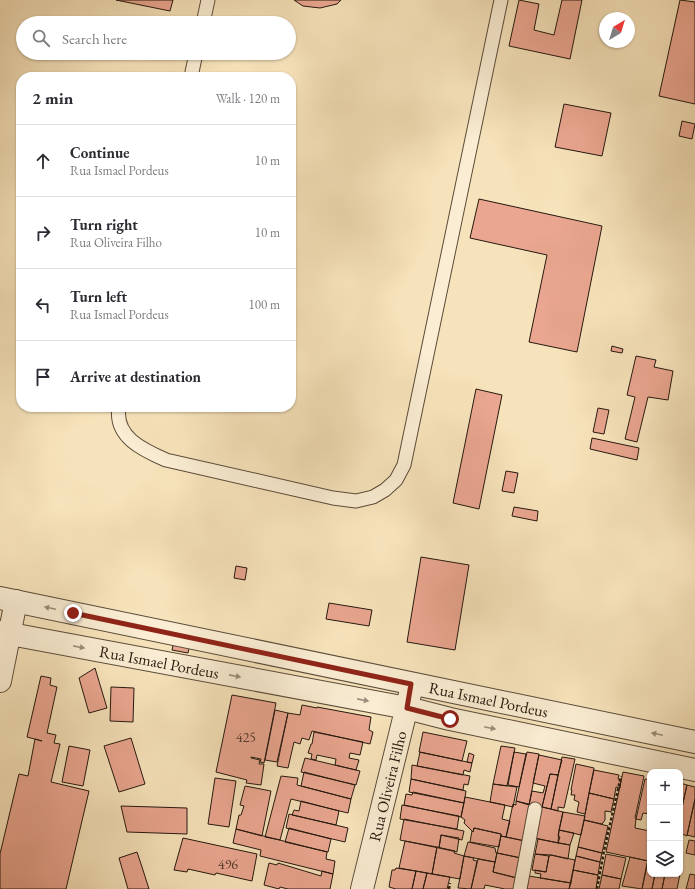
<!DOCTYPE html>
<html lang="en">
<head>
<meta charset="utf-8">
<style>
  :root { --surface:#fff; --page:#f2f2f3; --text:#2b2b33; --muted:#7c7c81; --line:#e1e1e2 }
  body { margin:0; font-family:"EB Garamond",serif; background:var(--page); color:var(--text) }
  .controls { position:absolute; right:12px; bottom:12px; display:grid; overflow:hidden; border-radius:8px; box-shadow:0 1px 3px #0004 }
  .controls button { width:36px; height:36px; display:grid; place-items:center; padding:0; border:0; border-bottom:1px solid var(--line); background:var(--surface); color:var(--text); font:20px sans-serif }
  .compass { position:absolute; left:599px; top:12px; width:36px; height:36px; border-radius:50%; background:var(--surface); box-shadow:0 1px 3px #0004; rotate:38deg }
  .stop { position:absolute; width:12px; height:12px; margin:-9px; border:3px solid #8f2418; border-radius:50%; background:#fff }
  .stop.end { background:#8f2418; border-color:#fff; box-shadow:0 1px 4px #0008 }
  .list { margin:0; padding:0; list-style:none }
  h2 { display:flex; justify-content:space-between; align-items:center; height:52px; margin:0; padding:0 16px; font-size:17px }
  h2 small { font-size:13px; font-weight:400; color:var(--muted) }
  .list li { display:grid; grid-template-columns:26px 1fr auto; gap:12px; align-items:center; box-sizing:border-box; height:72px; padding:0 16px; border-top:1px solid var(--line) }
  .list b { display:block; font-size:15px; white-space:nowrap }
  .list p { margin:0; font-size:13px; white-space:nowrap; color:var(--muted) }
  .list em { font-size:13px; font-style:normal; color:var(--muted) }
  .icon { flex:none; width:22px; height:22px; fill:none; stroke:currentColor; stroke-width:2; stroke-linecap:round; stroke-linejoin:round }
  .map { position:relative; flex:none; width:695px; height:889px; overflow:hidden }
  .search { position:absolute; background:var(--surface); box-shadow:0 1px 3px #0004; left:16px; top:16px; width:280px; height:44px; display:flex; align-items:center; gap:10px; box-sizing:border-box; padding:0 14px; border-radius:22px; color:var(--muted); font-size:15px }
  .panel { position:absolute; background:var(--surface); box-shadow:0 1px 3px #0004; left:16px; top:72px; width:280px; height:340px; border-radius:16px }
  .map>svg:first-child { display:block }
  .building { fill:#eaa690; stroke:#25180e }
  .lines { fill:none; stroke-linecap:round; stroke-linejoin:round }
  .lane-casing { stroke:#5a4b39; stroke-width:15 }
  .street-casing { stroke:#5a4b39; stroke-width:24 }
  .path { stroke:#25180e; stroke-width:2.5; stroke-dasharray:3 2; stroke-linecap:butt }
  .lane { stroke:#faedd3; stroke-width:13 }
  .street { stroke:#faedd3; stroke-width:22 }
  .oneway { fill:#9a8d7a }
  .route { stroke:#8f2418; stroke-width:5 }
  .labels { text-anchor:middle; stroke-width:3; stroke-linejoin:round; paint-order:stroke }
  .number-label { font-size:14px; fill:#563c2e }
  .street-label { font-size:16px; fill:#25180e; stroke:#faedd3 }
</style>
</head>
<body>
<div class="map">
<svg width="695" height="889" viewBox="0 0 695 889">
  <rect width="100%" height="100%" fill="#f7e3bb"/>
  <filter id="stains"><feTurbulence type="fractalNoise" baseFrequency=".005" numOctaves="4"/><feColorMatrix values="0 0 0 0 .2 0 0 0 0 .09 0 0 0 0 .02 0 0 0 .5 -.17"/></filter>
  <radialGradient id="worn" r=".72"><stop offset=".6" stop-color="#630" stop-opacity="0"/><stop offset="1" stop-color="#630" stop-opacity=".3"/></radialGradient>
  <path class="building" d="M 116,0 L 173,0 L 170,11 Z
    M 294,0 L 341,0 L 337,4 L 320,8 L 303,6 Z
    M 519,0 L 539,4 L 534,30 L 554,35 L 562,0 L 582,0 L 570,59 L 509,46 Z
    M 680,0 L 695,2 L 695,104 L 659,96 Z
    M 564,104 L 611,113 L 602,156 L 555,147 Z
    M 682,121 L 695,124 L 692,139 L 679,136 Z
    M 479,199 L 602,226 L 577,352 L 529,342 L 547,255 L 470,238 Z
    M 612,346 L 623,349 L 622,353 L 611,351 Z
    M 636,356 L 656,360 L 654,367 L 673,371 L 668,400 L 648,397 L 637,442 L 625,439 L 635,397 L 627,395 Z
    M 476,389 L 502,395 L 479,509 L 453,503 Z
    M 598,408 L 609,410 L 604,434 L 593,432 Z
    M 592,438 L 639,448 L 637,460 L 590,449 Z
    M 506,471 L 518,473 L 514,493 L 502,491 Z
    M 514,507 L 538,511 L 537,521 L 512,516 Z
    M 421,557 L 469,565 L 455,650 L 407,642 Z
    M 236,566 L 247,568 L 245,580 L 234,578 Z
    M 329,603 L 372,610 L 369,626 L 326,619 Z
    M 175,637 L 190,644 L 188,653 L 172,650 Z
    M 95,668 L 107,708 L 89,713 L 79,678 Z
    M 41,676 L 51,678 L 50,685 L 57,687 L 47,733 L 56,735 L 54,743 L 60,744 L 51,782 L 89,791 L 66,889 L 0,889 L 0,854 L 19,774 L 28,776 L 35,739 L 42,741 L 27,737 Z
    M 111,687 L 134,688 L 133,722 L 110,721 Z
    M 232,695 L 276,703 L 264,763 L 260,762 L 261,759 L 251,757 L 251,758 L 260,760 L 259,764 L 264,764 L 261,785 L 246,783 L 247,780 L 216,772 Z
    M 302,705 L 317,708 L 317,707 L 371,717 L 369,730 L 373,732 L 370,744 L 312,731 L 309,740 L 302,738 L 300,744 L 294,742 L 288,768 L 277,766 L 288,713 L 300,715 Z
    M 275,710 L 288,713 L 277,762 L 265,760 Z
    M 314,732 L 363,742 L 360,755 L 350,753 L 349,758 L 359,760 L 356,770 L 335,765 L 336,759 L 317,755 L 316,760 L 311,759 L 312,754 L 308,753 L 311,744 L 312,744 Z
    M 423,732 L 467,741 L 462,761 L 419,752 Z
    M 131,738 L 145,784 L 119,792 L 104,746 Z
    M 69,746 L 90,750 L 83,786 L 62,782 Z
    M 501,746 L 515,748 L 507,786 L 493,784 Z
    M 420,752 L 472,763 L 470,772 L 464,770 L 463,775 L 417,766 Z
    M 514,752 L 526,754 L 519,787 L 508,785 Z
    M 527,752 L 539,754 L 529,805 L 516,801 Z
    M 469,753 L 474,755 L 472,763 L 467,762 Z
    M 539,755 L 562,760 L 558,775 L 550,774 L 542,807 L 529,805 L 532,791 L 543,793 L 545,786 L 533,783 Z
    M 562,757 L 575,759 L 564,808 L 558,807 L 558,811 L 551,809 Z
    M 305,758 L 360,771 L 356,785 L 301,772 Z
    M 576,764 L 594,768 L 585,814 L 577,812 L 579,802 L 574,800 L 575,795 L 571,795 L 572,790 L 571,790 Z
    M 412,765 L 470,776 L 468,785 L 464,784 L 463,790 L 411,779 Z
    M 594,770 L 619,775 L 618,779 L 621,780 L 620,788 L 616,787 L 614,799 L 589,793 Z
    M 304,772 L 355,785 L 351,799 L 301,786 Z
    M 623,772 L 644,776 L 635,818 L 636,819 L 635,828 L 650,831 L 650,850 L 648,861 L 606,852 Z
    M 550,774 L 558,775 L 551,809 L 542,807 Z
    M 281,776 L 298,778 L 297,785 L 351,799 L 348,813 L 291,799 L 280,840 L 265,837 Z
    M 215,778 L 236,781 L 229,827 L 208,824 Z
    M 411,779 L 466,791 L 464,803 L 409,792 Z
    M 645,779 L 650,780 L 650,814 L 643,813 L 641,820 L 636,819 Z
    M 680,783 L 687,785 L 680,816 Z
    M 493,784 L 517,787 L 513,807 L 490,802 Z
    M 687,785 L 695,787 L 695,799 L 687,836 L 682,834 L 680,835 L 680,816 Z
    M 245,786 L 271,791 L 262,836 L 236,829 L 239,815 L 241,815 L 244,806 L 240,805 Z
    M 413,792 L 464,803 L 461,817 L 404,805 L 406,794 L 412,795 Z
    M 589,793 L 614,799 L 611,812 L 605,811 L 605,820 L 602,824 L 584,820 Z
    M 465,797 L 505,805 L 502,819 L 510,821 L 506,837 L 501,836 L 501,834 L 474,828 L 473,832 L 464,823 L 465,820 L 461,817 Z
    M 695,799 L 695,837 L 687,835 Z
    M 301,801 L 339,811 L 336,825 L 292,815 L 294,810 L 299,811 Z
    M 516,801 L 533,805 L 525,841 L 506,837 L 513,804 L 516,805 Z
    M 402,805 L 459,816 L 457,829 L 400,819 Z
    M 121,806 L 187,808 L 187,834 L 127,832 Z
    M 538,806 L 563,812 L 558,836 L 560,837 L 558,843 L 535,838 Z
    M 563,812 L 585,816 L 581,835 L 559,830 Z
    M 289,814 L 348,828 L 345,842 L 286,828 Z
    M 404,819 L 464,831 L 462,840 L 441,835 L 439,848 L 400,840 Z
    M 584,820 L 608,826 L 602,853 L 578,847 Z
    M 289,828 L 331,839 L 328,852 L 285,842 Z
    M 474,828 L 501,834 L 499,847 L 470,842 L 472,831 L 473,832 Z
    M 236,829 L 327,852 L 326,859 L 335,861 L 333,874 L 260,856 L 261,850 L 233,843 Z
    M 559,830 L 574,833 L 570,845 L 558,843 Z
    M 441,835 L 459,838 L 457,852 L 439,848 Z
    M 501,836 L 525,841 L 521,858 L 497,853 Z
    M 183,838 L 257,854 L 252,881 L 216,873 L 215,875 L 188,869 L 187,872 L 174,870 Z
    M 538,839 L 570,845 L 568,859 L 551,855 L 535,854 Z
    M 689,840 L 695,841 L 695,855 L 686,853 Z
    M 405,841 L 437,847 L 432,874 L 399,868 Z
    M 468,842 L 495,848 L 496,853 L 497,853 L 495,862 L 464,856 Z
    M 437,847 L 455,851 L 454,853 L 464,856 L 460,879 L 432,874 Z
    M 578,847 L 602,853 L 600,862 L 576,856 Z
    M 137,852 L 142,867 L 149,889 L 128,889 L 119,858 Z
    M 497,853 L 521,858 L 517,878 L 493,872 Z
    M 535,854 L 549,856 L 546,872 L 532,870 Z
    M 606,854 L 626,858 L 621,879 L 602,875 Z
    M 551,855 L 575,860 L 571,883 L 540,878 L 541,874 L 535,873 L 535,870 L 546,872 L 549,856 Z
    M 464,856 L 474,858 L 473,860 L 477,861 L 471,889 L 458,888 Z
    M 576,856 L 600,862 L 598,875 L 573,870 Z
    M 630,857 L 648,861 L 642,889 L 622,886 Z
    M 478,859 L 495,862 L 493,872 L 517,878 L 515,889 L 505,889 L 485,885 L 484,889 L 471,889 Z
    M 269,863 L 277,865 L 278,863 L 321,876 L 322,871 L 333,874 L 330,889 L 288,889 L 280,887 L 279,889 L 264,885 Z
    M 647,863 L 650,864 L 650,874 L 655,874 L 652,889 L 642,889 Z
    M 396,868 L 416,871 L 412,889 L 396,889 L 389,887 L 392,870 L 395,870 Z
    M 573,870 L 598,875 L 596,889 L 569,889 Z
    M 416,871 L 427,873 L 423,889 L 412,889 Z
    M 427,873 L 450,877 L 447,889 L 423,889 Z
    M 655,874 L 665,874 L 662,889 L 652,889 Z
    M 665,874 L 680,874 L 677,889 L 662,889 Z
    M 690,874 L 695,875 L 695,889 L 686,889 Z
    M 602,875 L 621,879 L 619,889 L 599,889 Z
    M 529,876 L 571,883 L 569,889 L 527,889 Z"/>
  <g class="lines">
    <defs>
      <path id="lane" d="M 203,23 L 208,0
        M 191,77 L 196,53
        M 119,407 C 114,437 143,450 166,460 L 333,498 L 356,501 L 373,497 L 385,490 L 396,480 L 404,465 L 501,0
        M 520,889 L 535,809"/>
      <g id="street">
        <path id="s1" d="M 0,598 L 695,742"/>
        <path id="s2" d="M 0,632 L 407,708 L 450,719 L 695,770"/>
        <path d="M 0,681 L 16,601"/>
        <path id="s3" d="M 362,889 L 410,694"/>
      </g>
    </defs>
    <use href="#lane" class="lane-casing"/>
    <use href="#street" class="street-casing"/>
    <path class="path" d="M 449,889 L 450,883
      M 597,889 L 604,851 L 621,776"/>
    <use href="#lane" class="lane"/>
    <use href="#street" class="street"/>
  </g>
  <defs><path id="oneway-solid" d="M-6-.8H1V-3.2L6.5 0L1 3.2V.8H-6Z"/></defs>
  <g class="oneway">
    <use href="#oneway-solid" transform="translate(50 608) rotate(-168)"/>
    <use href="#oneway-solid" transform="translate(79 647) rotate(11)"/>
    <use href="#oneway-solid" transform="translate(235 676) rotate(11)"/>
    <use href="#oneway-solid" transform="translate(363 700) rotate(11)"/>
    <use href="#oneway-solid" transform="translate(490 728) rotate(12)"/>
    <use href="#oneway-solid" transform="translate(657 734) rotate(-168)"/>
  </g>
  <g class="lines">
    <path class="route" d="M 73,613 L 411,684 L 407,708 L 450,719"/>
  </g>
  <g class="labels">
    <g class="number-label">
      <text x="246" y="742">425</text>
      <text x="228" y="869">496</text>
    </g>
    <g class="street-label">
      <text dy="6" stroke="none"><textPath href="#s2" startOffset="162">Rua Ismael Pordeus</textPath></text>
      <text dy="6" stroke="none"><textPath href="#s1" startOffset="499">Rua Ismael Pordeus</textPath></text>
      <text dy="6" stroke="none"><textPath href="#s3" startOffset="106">Rua Oliveira Filho</textPath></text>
    </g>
  </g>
  <rect width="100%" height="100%" filter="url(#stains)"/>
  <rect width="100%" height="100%" fill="url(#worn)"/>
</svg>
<div class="controls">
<button>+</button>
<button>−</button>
<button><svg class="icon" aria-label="layers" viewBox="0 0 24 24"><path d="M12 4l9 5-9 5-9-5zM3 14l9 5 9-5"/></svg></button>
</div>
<svg class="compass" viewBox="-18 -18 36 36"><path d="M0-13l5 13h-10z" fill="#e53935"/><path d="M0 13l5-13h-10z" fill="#7c7c81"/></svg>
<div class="stop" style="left:450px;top:719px"></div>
<div class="stop end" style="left:73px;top:613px"></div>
<div class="search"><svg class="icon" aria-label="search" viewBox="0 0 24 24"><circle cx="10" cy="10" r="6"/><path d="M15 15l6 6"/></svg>Search here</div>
<section class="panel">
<h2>2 min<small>Walk · 120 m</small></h2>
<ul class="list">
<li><svg class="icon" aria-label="ahead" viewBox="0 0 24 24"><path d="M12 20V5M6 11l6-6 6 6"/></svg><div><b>Continue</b><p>Rua Ismael Pordeus</p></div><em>10 m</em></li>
<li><svg class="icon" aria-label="right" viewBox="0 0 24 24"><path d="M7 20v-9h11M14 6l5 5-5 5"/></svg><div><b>Turn right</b><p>Rua Oliveira Filho</p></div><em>10 m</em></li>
<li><svg class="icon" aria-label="left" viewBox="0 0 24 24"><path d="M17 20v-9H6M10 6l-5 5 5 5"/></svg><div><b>Turn left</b><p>Rua Ismael Pordeus</p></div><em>100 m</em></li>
<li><svg class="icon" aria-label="arrive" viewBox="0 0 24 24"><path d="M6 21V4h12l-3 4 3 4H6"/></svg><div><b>Arrive at destination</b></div></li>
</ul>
</section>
</div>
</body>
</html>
